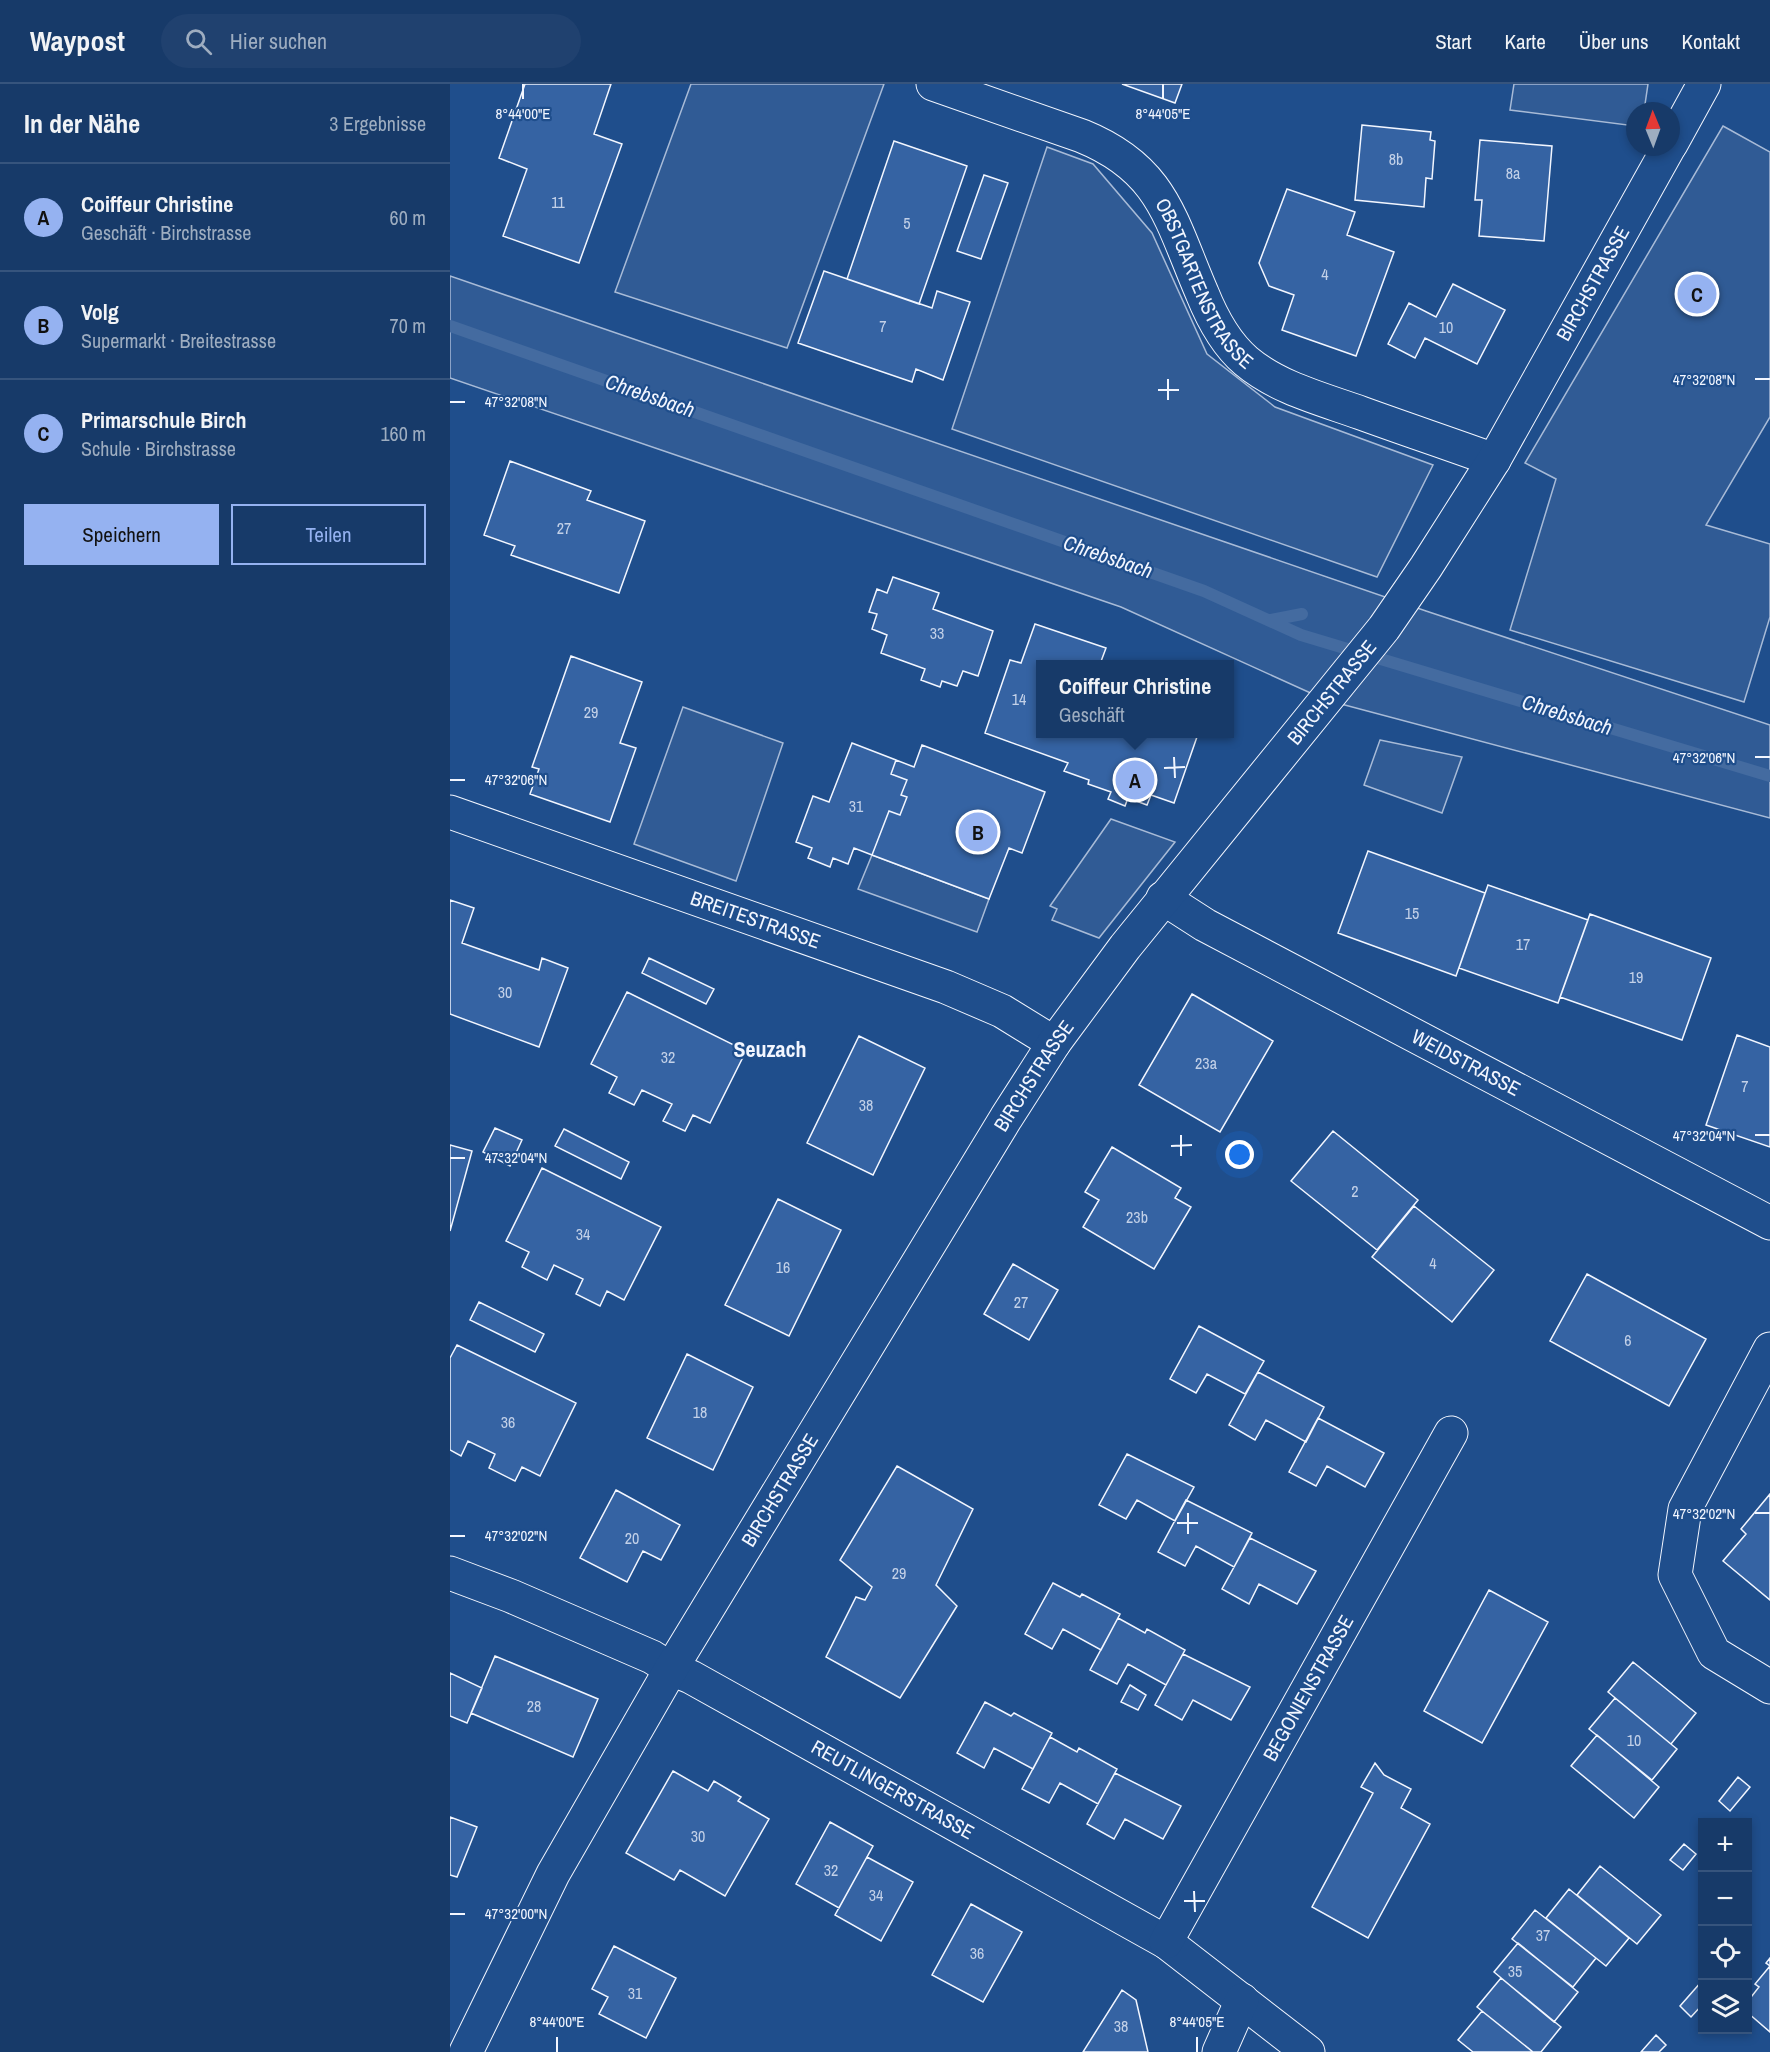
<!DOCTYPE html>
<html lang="de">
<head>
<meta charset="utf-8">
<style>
  :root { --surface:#173a69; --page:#20416f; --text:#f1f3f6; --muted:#9eadc0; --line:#36547d; --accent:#95b2f1 }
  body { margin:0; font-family:"Archivo Narrow",sans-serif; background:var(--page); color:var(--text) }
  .controls { position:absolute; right:18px; bottom:18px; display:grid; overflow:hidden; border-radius:0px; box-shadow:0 3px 9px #0003 }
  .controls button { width:54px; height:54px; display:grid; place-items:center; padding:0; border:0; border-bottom:2px solid var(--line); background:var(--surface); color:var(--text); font:30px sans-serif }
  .compass { position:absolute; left:1176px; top:18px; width:54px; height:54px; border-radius:50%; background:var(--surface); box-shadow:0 3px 9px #0003; rotate:359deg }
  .you { position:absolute; left:790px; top:1071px; width:21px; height:21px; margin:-15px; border:4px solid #fff; border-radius:50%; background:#1a73e8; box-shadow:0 0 0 9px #1a73e833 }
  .badge { display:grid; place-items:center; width:39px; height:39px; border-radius:50%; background:var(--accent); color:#111; font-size:20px; font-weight:700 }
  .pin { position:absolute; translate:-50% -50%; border:3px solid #fff; box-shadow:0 2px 6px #0006 }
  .popup { position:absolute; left:586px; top:576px; width:198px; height:78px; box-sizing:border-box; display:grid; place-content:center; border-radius:0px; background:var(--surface); filter:drop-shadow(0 2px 4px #0005); font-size:20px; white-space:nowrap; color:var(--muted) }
  .popup b { font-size:22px; color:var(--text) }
  .popup::after { content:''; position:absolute; left:50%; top:100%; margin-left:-12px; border:12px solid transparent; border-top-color:var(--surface) }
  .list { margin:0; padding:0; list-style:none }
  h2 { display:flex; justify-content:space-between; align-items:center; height:78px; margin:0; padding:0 24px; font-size:26px }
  h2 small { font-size:20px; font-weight:400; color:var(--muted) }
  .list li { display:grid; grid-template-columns:39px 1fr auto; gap:18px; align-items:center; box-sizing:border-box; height:108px; padding:0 24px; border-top:2px solid var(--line) }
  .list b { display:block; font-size:22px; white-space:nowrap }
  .list p { margin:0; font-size:20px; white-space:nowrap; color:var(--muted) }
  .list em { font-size:20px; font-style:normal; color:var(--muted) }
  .actions { display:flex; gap:12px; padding:18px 24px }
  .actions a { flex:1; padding:14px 0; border:2px solid var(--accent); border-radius:0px; text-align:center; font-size:21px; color:var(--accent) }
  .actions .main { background:var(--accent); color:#111 }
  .icon { flex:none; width:33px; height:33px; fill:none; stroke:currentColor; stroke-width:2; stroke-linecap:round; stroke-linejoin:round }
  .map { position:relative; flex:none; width:1320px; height:1968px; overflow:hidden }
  header { display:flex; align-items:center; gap:36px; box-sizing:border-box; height:84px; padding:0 30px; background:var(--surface); border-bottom:2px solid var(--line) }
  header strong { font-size:28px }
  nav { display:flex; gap:33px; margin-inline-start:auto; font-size:21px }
  .search { width:420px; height:54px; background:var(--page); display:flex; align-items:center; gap:15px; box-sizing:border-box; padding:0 21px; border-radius:33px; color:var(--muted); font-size:22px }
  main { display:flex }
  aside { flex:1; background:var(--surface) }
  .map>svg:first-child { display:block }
  .built { fill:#305b95; stroke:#a8bbd7; stroke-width:1.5 }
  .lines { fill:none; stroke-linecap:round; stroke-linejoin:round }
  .stream { stroke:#446ba0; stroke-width:12 }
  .building { fill:#3563a3; stroke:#f2f6ff; stroke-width:1.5 }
  .minor-casing { stroke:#f2f6ff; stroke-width:35 }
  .minor { stroke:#1f4e8c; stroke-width:33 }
  .ticks { fill:none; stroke:#f2f6ff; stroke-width:2 }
  .labels { text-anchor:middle; stroke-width:4.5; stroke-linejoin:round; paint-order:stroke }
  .number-label { font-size:16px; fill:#c3d1e8 }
  .street-label { font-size:20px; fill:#f2f6ff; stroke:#1f4e8c }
  .water-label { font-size:21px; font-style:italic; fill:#f2f6ff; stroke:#1f4e8c }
  .quarter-label { font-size:22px; font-weight:bold; fill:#f2f6ff; stroke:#1f4e8c }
  .ticks-label { font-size:15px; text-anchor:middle; fill:#f2f6ff; stroke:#1f4e8c; stroke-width:4.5; stroke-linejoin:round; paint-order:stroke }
</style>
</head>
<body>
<header>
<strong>Waypost</strong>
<div class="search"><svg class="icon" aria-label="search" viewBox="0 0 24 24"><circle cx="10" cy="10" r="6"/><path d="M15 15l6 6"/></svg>Hier suchen</div>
<nav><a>Start</a><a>Karte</a><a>Über uns</a><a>Kontakt</a></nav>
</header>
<main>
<aside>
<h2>In der Nähe<small>3 Ergebnisse</small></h2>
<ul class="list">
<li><span class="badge">A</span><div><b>Coiffeur Christine</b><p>Geschäft · Birchstrasse</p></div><em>60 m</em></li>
<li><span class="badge">B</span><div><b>Volg</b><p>Supermarkt · Breitestrasse</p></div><em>70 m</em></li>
<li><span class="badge">C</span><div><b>Primarschule Birch</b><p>Schule · Birchstrasse</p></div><em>160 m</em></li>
</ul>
<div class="actions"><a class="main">Speichern</a><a>Teilen</a></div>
</aside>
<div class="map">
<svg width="1320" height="1968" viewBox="0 0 1320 1968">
  <rect width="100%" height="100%" fill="#1f4e8c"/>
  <path class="built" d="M 241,0 L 434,0 L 337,264 L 165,208 Z
    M 1064,0 L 1198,0 L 1194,27 L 1185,27 L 1185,42 L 1060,26 Z
    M 1273,42 L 1320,68 L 1320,333 L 1256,441 L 1320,460 L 1320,533 L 1294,618 L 1060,546 L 1106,395 L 1075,379 Z
    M 597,63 L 643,80 L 702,149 L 757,270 L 825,323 L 983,381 L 927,493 L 502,345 Z
    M 0,192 L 976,527 L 1320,641 L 1320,734 L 876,616 L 671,523 L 0,294 Z
    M 233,623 L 333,659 L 286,797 L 184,760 Z
    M 930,656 L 1012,673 L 992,729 L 914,701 Z
    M 661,735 L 725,758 L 649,854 L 602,836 L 607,825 L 600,822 Z
    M 422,771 L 539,815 L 527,848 L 408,805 Z"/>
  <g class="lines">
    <path class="stream" d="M 0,242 L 754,507 L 851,551 L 1320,692
      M 821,536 L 852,530"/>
  </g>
  <path class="building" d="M 75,0 L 161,0 L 144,50 L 172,60 L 129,179 L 53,152 L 77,85 L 49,74 Z
    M 672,0 L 732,0 L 725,19 Z
    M 912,41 L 981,48 L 980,56 L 985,57 L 982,95 L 976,94 L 974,123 L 905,116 Z
    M 1030,56 L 1102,62 L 1094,157 L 1029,152 L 1032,116 L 1025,116 Z
    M 444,57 L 517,82 L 469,220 L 397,195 Z
    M 534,91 L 558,99 L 531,175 L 507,167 Z
    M 837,105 L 905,128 L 897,151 L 944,168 L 906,272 L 832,246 L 844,211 L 819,202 L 809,179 Z
    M 374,187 L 482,224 L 487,207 L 520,218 L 493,296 L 466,285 L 462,298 L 348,259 Z
    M 1003,200 L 1055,226 L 1027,280 L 975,254 L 965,274 L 938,260 L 959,219 L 986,233 Z
    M 60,377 L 141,407 L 137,416 L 195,437 L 169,509 L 61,471 L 65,462 L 34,451 Z
    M 443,493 L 489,509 L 483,525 L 543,547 L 528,592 L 513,587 L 507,602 L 492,597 L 490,603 L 471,596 L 475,585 L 431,569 L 437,551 L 422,545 L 427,530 L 419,528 L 427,505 L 437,509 Z
    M 585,540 L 656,564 L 650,580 L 590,580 L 590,650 L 748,650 L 724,719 L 701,711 L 697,721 L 678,714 L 675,722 L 658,715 L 661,708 L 638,700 L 639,696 L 614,687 L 618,679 L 535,649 L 560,576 L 571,579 Z
    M 121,572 L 192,598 L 170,659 L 186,664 L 160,738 L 80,710 L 89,685 L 82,683 Z
    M 402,659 L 446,676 L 441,690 L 457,696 L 451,711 L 457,713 L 450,731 L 439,727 L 422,771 L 404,764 L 398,780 L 383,774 L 380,783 L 358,774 L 362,764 L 346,758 L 363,712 L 379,718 Z
    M 472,661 L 595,708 L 572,769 L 559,764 L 539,815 L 422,771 L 439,727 L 450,731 L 457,713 L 451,711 L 457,696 L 441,690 L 446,676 L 464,683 Z
    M 918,767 L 1035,809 L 1006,892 L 888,849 Z
    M 1038,801 L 1138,836 L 1108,919 L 1009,884 Z
    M 0,816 L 24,824 L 12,859 L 89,886 L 92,874 L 118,884 L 89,963 L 0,930 Z
    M 1140,830 L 1261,874 L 1232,956 L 1110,913 Z
    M 199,874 L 264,905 L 256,920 L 192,889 Z
    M 177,908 L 296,967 L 260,1039 L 243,1031 L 235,1047 L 213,1037 L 222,1020 L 192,1006 L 184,1021 L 159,1009 L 167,993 L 141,980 Z
    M 742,910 L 823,957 L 770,1048 L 689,1001 Z
    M 1287,951 L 1320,963 L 1320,1063 L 1256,1041 Z
    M 409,952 L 475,984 L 423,1091 L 357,1059 Z
    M 45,1044 L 72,1056 L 60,1082 L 33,1068 Z
    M 114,1045 L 179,1078 L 171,1095 L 105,1062 Z
    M 883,1047 L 968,1116 L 927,1166 L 841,1097 Z
    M 0,1061 L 22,1067 L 0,1147 Z
    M 662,1063 L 731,1104 L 725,1114 L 741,1123 L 704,1185 L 633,1143 L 649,1116 L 635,1108 Z
    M 92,1084 L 211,1143 L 174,1216 L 157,1207 L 150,1222 L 126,1210 L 133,1195 L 104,1181 L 97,1196 L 72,1183 L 79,1168 L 56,1157 Z
    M 328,1115 L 391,1146 L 339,1252 L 275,1221 Z
    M 964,1122 L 1044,1186 L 1002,1238 L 922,1173 Z
    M 563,1180 L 608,1206 L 579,1256 L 534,1230 Z
    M 1137,1190 L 1256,1255 L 1219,1322 L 1100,1257 Z
    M 29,1218 L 94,1250 L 85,1268 L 20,1236 Z
    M 749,1242 L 814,1277 L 795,1310 L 757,1290 L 746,1309 L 720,1295 Z
    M 7,1261 L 126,1319 L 90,1392 L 72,1383 L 65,1397 L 39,1384 L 45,1370 L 18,1357 L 11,1372 L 0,1366 L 0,1274 Z
    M 237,1270 L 303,1303 L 263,1386 L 197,1354 Z
    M 808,1288 L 874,1323 L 856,1358 L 816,1336 L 805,1356 L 779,1341 Z
    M 868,1334 L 934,1369 L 915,1403 L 877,1382 L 866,1402 L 839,1388 Z
    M 677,1370 L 744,1403 L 725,1437 L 687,1416 L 676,1435 L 649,1421 Z
    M 447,1382 L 523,1425 L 486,1501 L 507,1522 L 450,1614 L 376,1573 L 406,1513 L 415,1516 L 422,1503 L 390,1476 Z
    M 166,1406 L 230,1441 L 211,1476 L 193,1467 L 177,1498 L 130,1474 Z
    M 1320,1410 L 1320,1516 L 1273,1477 L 1296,1450 L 1291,1445 Z
    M 736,1416 L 802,1449 L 784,1483 L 746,1462 L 735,1482 L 708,1468 Z
    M 800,1454 L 866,1487 L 847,1520 L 809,1500 L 799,1520 L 772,1505 Z
    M 603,1499 L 630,1513 L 632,1510 L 670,1530 L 651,1566 L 613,1545 L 602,1565 L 575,1550 Z
    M 1039,1506 L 1098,1538 L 1032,1659 L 974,1627 Z
    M 668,1534 L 695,1549 L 697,1545 L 735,1566 L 716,1601 L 678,1580 L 667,1600 L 640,1586 Z
    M 733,1570 L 800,1603 L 781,1636 L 743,1616 L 732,1636 L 705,1621 Z
    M 45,1572 L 148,1615 L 123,1673 L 21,1629 Z
    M 1183,1578 L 1246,1629 L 1221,1660 L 1158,1608 Z
    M 0,1589 L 32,1604 L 17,1639 L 0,1632 Z
    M 680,1601 L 696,1611 L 688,1626 L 671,1618 Z
    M 1165,1614 L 1227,1665 L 1202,1696 L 1139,1645 Z
    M 535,1618 L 561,1632 L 564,1629 L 602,1649 L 583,1685 L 544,1664 L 534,1684 L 507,1669 Z
    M 1147,1651 L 1209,1703 L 1184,1734 L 1121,1682 Z
    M 600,1653 L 627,1668 L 629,1664 L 667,1685 L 648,1720 L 610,1699 L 599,1719 L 572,1705 Z
    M 925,1679 L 934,1691 L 961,1705 L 951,1724 L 980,1740 L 918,1854 L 862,1823 L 923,1709 L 911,1703 Z
    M 223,1687 L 258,1707 L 264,1697 L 291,1713 L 288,1717 L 319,1735 L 275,1812 L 230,1786 L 224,1796 L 176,1769 Z
    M 665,1689 L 731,1722 L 713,1755 L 675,1735 L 664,1755 L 637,1740 Z
    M 1288,1693 L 1300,1703 L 1280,1727 L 1269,1717 Z
    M 0,1733 L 27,1743 L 7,1793 L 0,1791 Z
    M 380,1738 L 423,1762 L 389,1824 L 346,1800 Z
    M 1234,1760 L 1246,1770 L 1233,1786 L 1220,1776 Z
    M 417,1773 L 463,1798 L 431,1857 L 385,1831 Z
    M 1150,1782 L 1211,1831 L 1187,1860 L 1127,1811 Z
    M 1119,1805 L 1179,1854 L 1156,1882 L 1096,1834 Z
    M 521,1820 L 572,1848 L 533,1918 L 482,1891 Z
    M 1085,1826 L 1146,1874 L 1123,1903 L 1062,1855 Z
    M 1068,1859 L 1128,1908 L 1104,1938 L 1044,1888 Z
    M 164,1862 L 226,1894 L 196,1954 L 149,1930 L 158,1913 L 142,1905 Z
    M 1320,1874 L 1320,1948 L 1298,1929 L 1298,1917 L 1309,1903 L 1305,1900 L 1320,1882 L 1316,1879 Z
    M 1051,1894 L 1111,1943 L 1091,1968 L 1083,1968 L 1027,1923 Z
    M 1252,1897 L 1252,1921 L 1241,1933 L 1230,1922 Z
    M 672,1906 L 686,1916 L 698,1968 L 633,1968 Z
    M 1032,1927 L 1083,1968 L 1023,1968 L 1008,1956 Z
    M 1206,1951 L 1216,1961 L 1209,1968 L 1191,1968 Z"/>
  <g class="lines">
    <defs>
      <g id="minor">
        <path id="s1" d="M 483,0 L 632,52 C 713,85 720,135 752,209 C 762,234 775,259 796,277 C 828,304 872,315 911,329 C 955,345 1000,360 1044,376"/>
        <path d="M 1221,60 L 1254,0"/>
        <path id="s2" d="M 0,728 L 496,903 L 552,927 L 604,959"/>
        <path id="s3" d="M 713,814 L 755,841 L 1320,1139"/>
        <path d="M 1320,1265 L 1235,1425 L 1225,1491 L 1264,1569 L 1320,1603"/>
        <path id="s4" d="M 0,1489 L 61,1512 L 202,1573 L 221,1585 L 241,1593 L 716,1858 L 858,1968"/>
        <path id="s5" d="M 716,1858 L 1001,1349"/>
        <path id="s6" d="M 16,1968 L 103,1790 L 221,1585 L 556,1034 L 604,959 L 675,863 L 934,544 L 976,483 L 1044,376 L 1219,63"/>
        <path d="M 769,1968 L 792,1916"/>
      </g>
    </defs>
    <use href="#minor" class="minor-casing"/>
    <use href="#minor" class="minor"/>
  </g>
  <path class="ticks" d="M 73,0 L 73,15M 713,0 L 713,15M 718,295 L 718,316M 1305,295 L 1320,295M 708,306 L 729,306M 0,318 L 15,318M 724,673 L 725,694M 1305,673 L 1320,673M 714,684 L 735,683M 0,696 L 15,696M 731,1051 L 731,1072M 1305,1051 L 1320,1051M 721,1062 L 742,1061M 0,1074 L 15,1074M 738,1429 L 738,1450M 1305,1429 L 1320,1429M 727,1439 L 748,1439M 0,1452 L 15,1452M 744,1807 L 745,1828M 734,1817 L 755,1817M 0,1830 L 15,1830M 107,1953 L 107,1968M 747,1953 L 747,1968"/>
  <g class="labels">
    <g class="number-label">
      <text x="946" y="81">8b</text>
      <text x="1063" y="95">8a</text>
      <text x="108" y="124">11</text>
      <text x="457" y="145">5</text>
      <text x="875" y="196">4</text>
      <text x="433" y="248">7</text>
      <text x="996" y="249">10</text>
      <text x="114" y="450">27</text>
      <text x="487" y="555">33</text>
      <text x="569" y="621">14</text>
      <text x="141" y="634">29</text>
      <text x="406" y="728">31</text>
      <text x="962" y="835">15</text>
      <text x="1073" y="866">17</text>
      <text x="1186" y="899">19</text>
      <text x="55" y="914">30</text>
      <text x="218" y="979">32</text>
      <text x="756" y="985">23a</text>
      <text x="1295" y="1008">7</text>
      <text x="416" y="1027">38</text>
      <text x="905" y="1113">2</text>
      <text x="687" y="1139">23b</text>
      <text x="133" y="1156">34</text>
      <text x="983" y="1185">4</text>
      <text x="333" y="1189">16</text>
      <text x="571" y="1224">27</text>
      <text x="1178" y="1262">6</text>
      <text x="250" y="1334">18</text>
      <text x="58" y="1344">36</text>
      <text x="182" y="1460">20</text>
      <text x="449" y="1495">29</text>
      <text x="84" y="1628">28</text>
      <text x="1184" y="1662">10</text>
      <text x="248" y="1758">30</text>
      <text x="381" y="1792">32</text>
      <text x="426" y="1817">34</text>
      <text x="1093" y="1857">37</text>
      <text x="527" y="1875">36</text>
      <text x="1065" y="1893">35</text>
      <text x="185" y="1915">31</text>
      <text x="671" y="1948">38</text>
    </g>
    <g class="street-label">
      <text dy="7" stroke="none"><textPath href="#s1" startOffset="356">OBSTGARTENSTRASSE</textPath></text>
      <text dy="7" stroke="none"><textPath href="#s6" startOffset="2102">BIRCHSTRASSE</textPath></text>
      <text dy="7" stroke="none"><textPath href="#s6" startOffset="1616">BIRCHSTRASSE</textPath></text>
      <text dy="7" stroke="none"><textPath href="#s2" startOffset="324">BREITESTRASSE</textPath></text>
      <text dy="7" stroke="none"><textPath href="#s3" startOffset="345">WEIDSTRASSE</textPath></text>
      <text dy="7" stroke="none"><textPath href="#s6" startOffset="1130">BIRCHSTRASSE</textPath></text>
      <text dy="7" stroke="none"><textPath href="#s6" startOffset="644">BIRCHSTRASSE</textPath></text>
      <text dy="7" stroke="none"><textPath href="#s5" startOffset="291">BEGONIENSTRASSE</textPath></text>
      <text dy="7" stroke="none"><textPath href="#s4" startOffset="494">REUTLINGERSTRASSE</textPath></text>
    </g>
    <g class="water-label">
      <text transform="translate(200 312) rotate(19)" y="7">Chrebsbach</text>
      <text transform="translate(658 473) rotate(19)" y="7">Chrebsbach</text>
      <text transform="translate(1117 631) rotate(17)" y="7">Chrebsbach</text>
    </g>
    <g class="quarter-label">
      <text x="320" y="973">Seuzach</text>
    </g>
  </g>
  <g class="ticks-label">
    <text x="73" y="35">8°44'00"E</text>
    <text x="713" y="35">8°44'05"E</text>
    <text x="1254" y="301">47°32'08"N</text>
    <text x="66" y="323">47°32'08"N</text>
    <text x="1254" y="679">47°32'06"N</text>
    <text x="66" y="701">47°32'06"N</text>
    <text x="1254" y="1057">47°32'04"N</text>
    <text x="66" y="1079">47°32'04"N</text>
    <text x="1254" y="1435">47°32'02"N</text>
    <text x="66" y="1457">47°32'02"N</text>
    <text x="66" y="1835">47°32'00"N</text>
    <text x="107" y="1943">8°44'00"E</text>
    <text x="747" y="1943">8°44'05"E</text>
  </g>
</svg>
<div class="controls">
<button>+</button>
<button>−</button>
<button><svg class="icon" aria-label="locate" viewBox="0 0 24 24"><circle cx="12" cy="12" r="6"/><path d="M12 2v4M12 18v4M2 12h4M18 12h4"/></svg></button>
<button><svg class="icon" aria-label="layers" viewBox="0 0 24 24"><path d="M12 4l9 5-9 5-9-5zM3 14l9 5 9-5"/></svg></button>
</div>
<svg class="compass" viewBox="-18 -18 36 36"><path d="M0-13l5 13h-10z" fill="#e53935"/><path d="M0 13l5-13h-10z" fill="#9eadc0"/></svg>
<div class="you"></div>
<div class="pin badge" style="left:685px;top:696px">A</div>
<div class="popup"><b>Coiffeur Christine</b>Geschäft</div>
<div class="pin badge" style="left:528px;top:748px">B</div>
<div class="pin badge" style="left:1247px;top:210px">C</div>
</div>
</main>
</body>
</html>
